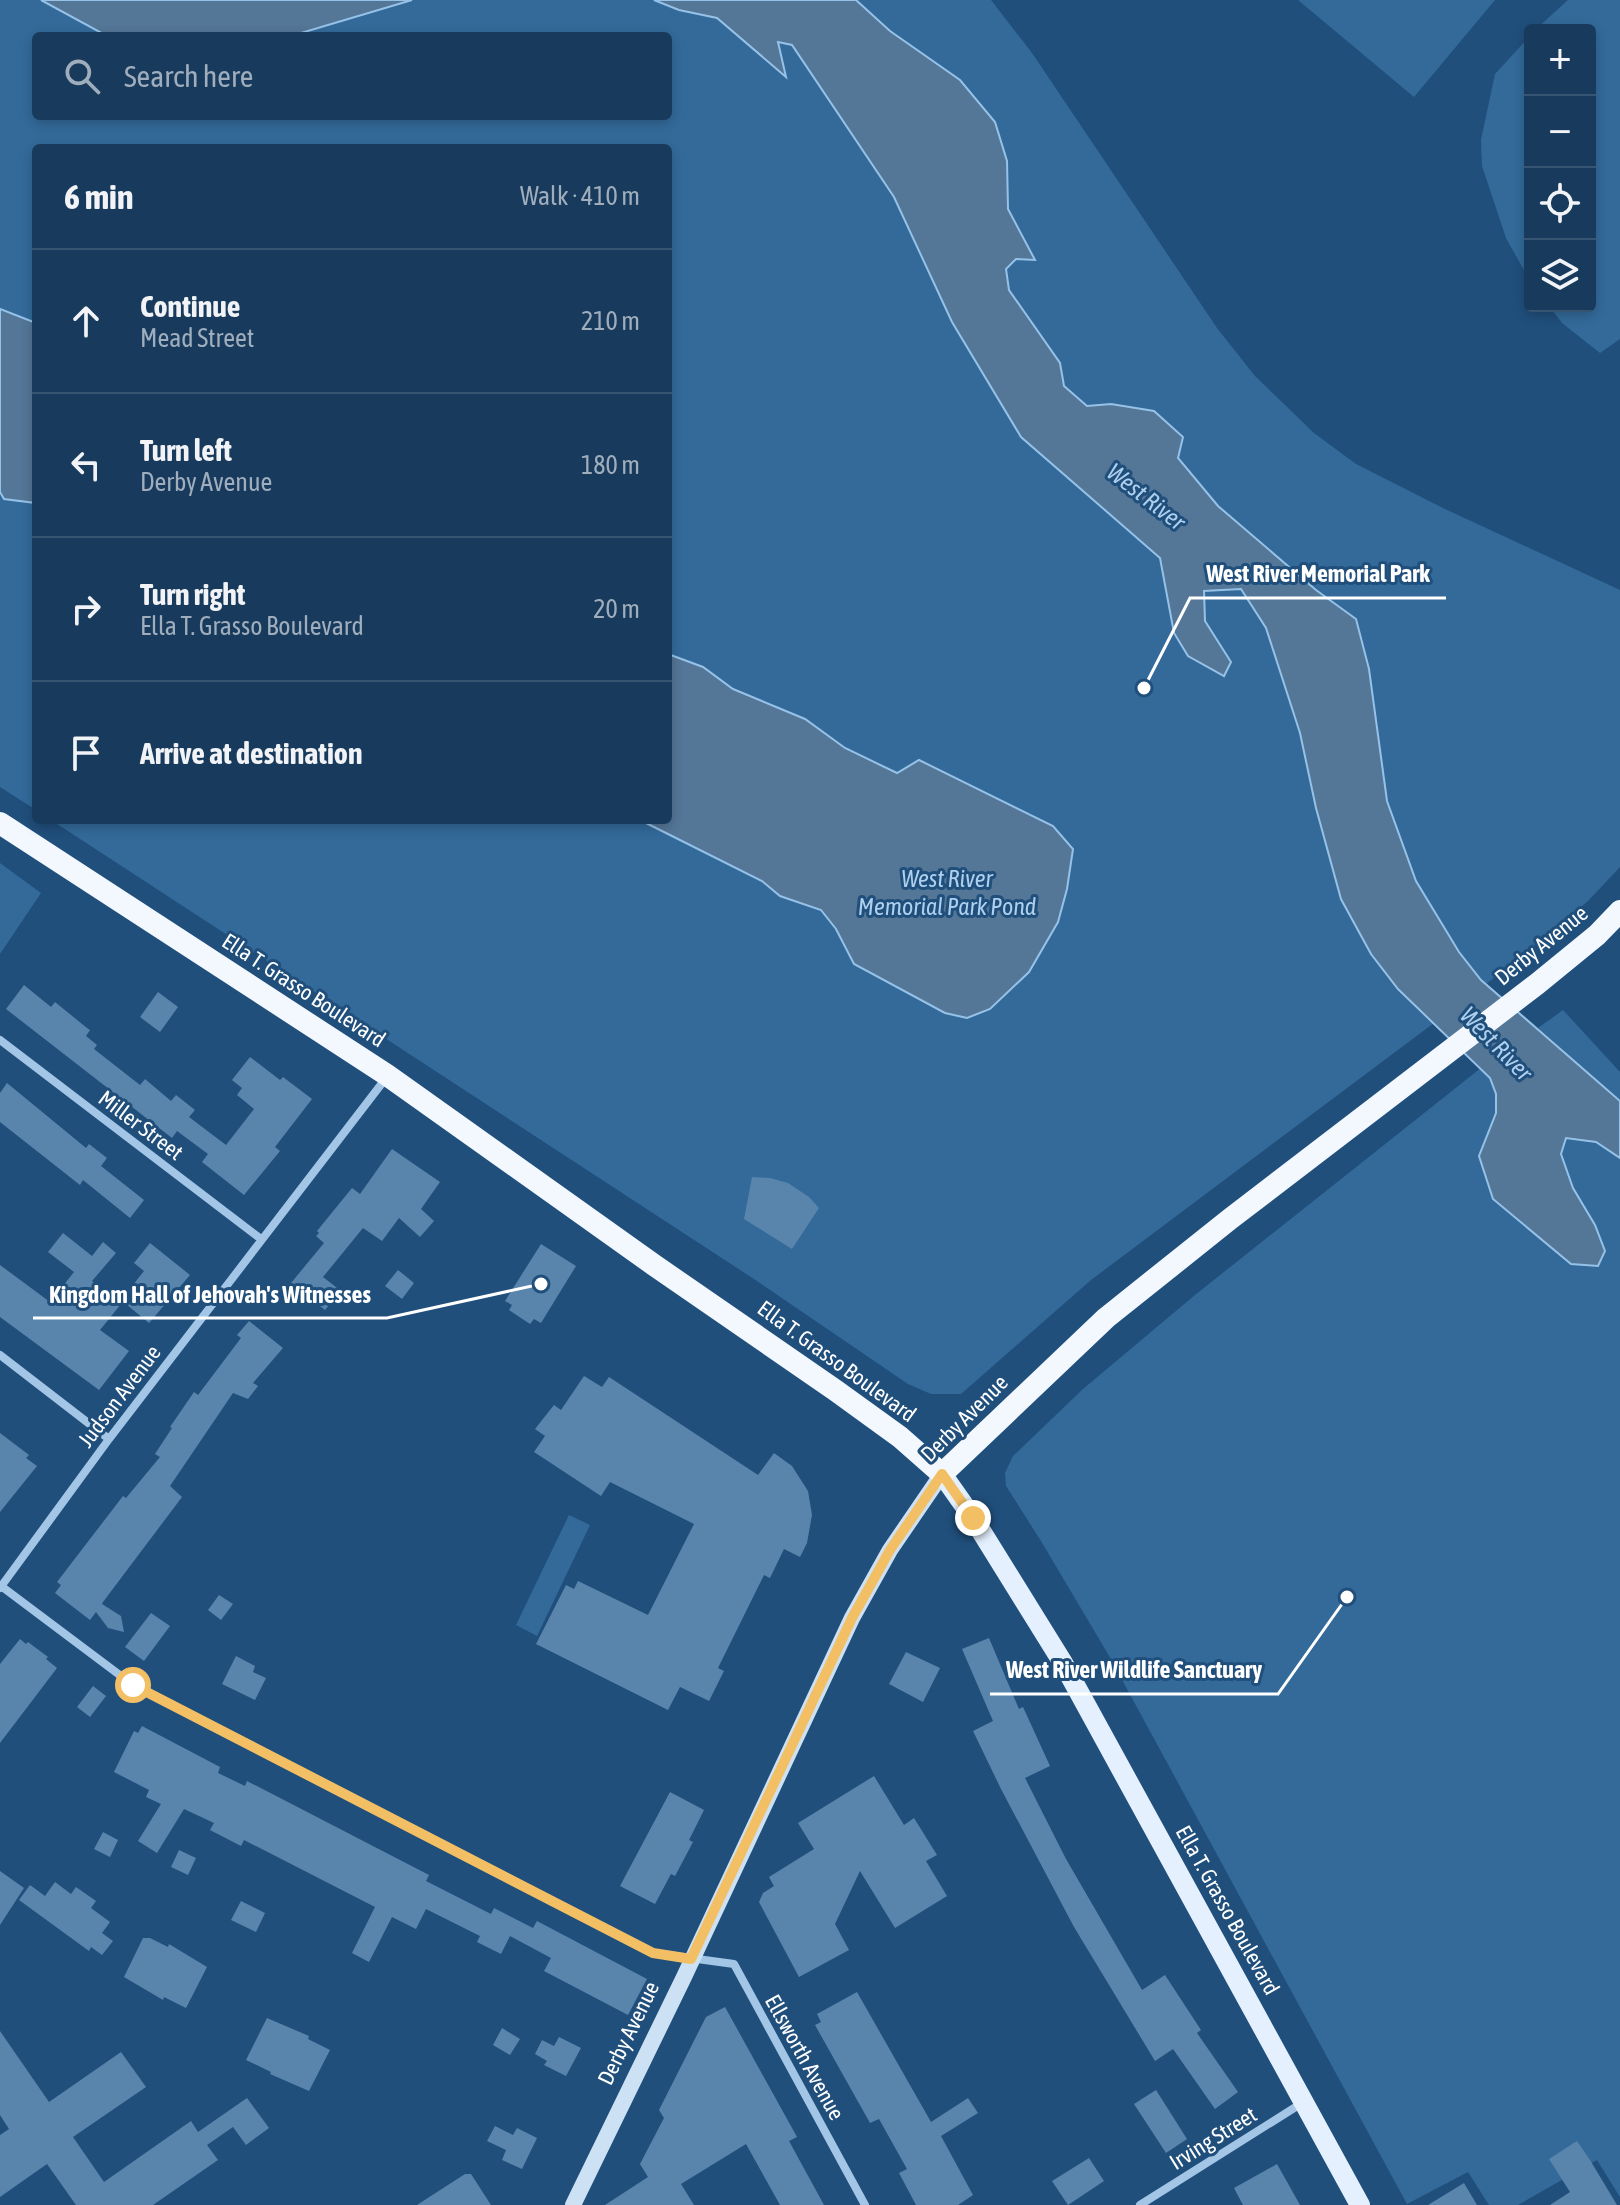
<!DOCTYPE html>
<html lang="en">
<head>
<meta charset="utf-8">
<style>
  :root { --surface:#183b5d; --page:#214263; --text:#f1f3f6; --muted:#9fadbc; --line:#365572 }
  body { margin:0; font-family:"Asap Condensed",sans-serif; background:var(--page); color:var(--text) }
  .controls { position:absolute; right:24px; top:24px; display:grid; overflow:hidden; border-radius:8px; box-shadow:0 4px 12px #0003 }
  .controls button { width:72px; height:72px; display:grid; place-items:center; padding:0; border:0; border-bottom:2px solid var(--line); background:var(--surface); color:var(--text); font:40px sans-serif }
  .stop { position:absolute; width:24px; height:24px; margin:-18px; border:6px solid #f3bf64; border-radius:50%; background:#fff }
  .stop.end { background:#f3bf64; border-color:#fff; box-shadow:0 2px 8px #0008 }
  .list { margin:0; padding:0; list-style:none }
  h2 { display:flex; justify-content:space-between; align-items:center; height:104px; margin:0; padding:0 32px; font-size:34px }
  h2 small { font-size:26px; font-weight:400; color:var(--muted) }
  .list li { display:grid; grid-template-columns:52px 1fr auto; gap:24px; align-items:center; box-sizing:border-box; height:144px; padding:0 32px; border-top:2px solid var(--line) }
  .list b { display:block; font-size:30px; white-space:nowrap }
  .list p { margin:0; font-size:26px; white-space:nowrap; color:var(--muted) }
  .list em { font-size:26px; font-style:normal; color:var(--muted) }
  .icon { flex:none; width:44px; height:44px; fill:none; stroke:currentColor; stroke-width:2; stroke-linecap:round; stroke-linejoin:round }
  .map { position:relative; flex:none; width:1620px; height:2205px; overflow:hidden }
  .search { position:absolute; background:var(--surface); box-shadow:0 4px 12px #0003; left:32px; top:32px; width:640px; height:88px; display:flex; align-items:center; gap:20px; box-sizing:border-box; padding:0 28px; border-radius:8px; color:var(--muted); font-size:30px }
  .panel { position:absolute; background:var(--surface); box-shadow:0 4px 12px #0003; left:32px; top:144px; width:640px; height:680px; border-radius:8px }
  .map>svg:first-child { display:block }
  .green { fill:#336a9a; fill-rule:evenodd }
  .water { fill:#547697; stroke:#96c2e8; stroke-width:2 }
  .building { fill:#5985ad }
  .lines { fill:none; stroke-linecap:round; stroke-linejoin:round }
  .minor { stroke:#a3c6e6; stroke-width:8 }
  .secondary { stroke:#cde1f5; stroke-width:16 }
  .primary { stroke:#e4f0fd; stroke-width:20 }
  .trunk { stroke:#f2f8fe; stroke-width:22 }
  .route { stroke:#f3bf64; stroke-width:10 }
  .labels { text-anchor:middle; stroke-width:6; stroke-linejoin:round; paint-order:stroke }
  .street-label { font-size:22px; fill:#fff; stroke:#204f7c }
  .water-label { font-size:24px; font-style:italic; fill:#aed0ee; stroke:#204f7c }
  .leader { fill:none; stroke:#fff; stroke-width:3 }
  .callout-dot { fill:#fff; stroke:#204f7c; stroke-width:3 }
  .callout-label { font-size:24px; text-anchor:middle; font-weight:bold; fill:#fff; stroke:#204f7c; stroke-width:6; stroke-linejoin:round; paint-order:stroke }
</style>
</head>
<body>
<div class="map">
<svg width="1620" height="2205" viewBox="0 0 1620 2205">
  <rect width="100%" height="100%" fill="#204f7c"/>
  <path class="green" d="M 0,0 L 991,0 L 1032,53 L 1217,328 L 1255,376 L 1314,433 L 1356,464 L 1445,509 L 1620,590 L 1620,867 L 1588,901 L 1518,960 L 1091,1280 L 961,1394 L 931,1394 L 908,1384 L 757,1281 L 51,820 L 668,820 L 668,148 L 36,148 L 36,810 L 0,787 ZM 36,36 L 668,36 L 668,116 L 36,116 Z
    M 1298,0 L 1495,0 L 1414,97 Z
    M 1568,0 L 1620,0 L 1620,339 L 1600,353 L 1562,323 L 1549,306 L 1590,306 L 1590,30 L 1535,30 Z
    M 1530,36 L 1530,281 L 1506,238 L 1482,166 L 1481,140 L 1495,74 Z
    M 0,863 L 41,893 L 0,954 Z
    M 1563,1010 L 1620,1072 L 1620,1101 L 1538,1028 Z
    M 1501,1052 L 1620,1132 L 1620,2197 L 1597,2160 L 1518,2205 L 1489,2205 L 1468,2172 L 1407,2204 L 1108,1654 L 1041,1541 L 1006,1486 L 1005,1473 L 1013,1456 L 1083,1389 L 1195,1295 Z
    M 569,1515 L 590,1525 L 537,1636 L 516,1625 Z"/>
  <path class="water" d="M 41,0 L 412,0 L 291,36 L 107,36 Z
    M 654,0 L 856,0 L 890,31 L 960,80 L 995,122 L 1007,161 L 1008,209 L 1035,260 L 1016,259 L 1006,269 L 1009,290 L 1060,363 L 1064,386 L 1087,406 L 1111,404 L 1154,411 L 1183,437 L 1178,458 L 1218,506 L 1316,590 L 1356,619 L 1369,669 L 1387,801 L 1416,881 L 1459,952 L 1481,980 L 1620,1101 L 1620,1158 L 1596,1142 L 1566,1138 L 1561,1154 L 1573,1188 L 1595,1225 L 1605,1251 L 1598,1266 L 1571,1264 L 1493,1199 L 1479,1156 L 1496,1113 L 1496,1094 L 1490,1078 L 1398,989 L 1371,954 L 1341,899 L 1316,808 L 1300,733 L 1266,628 L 1241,589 L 1204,591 L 1205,621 L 1231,662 L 1224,676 L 1188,656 L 1174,633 L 1160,558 L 1021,437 L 952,322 L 894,197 L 792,45 L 778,42 L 786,77 L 717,18 L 679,10 Z
    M 0,309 L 36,323 L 36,503 L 4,499 L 0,492 Z
    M 668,654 L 703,667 L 733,689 L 805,719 L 845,748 L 897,773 L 919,760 L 1053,826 L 1073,849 L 1067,889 L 1058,922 L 1029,972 L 990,1009 L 967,1018 L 945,1013 L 854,964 L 836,929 L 821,910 L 780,896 L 762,881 L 640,820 L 668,820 Z"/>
  <path class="building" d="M 24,985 L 51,1007 L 55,1002 L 87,1028 L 90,1030 L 86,1036 L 97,1045 L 94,1049 L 140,1085 L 145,1079 L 171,1101 L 176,1095 L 195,1110 L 189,1117 L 226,1145 L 254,1109 L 237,1095 L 242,1088 L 232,1080 L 250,1057 L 280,1080 L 283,1077 L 312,1099 L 275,1147 L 280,1151 L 244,1195 L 202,1162 L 208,1154 L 177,1131 L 172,1138 L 6,1009 Z
    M 158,992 L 178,1007 L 160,1032 L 140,1017 Z
    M 7,1083 L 86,1148 L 89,1144 L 107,1158 L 101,1166 L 144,1200 L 130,1218 L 83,1180 L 80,1185 L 0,1122 L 0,1093 Z
    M 392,1149 L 440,1182 L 421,1209 L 434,1221 L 420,1237 L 399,1218 L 382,1241 L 363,1228 L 323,1277 L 341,1291 L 325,1310 L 291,1283 L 324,1243 L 316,1236 L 319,1233 L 317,1231 L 352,1188 L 360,1194 Z
    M 752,1177 L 770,1178 L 788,1183 L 809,1197 L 819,1208 L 792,1249 L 744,1219 Z
    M 63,1233 L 92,1256 L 103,1242 L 116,1253 L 92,1281 L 121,1304 L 100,1330 L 129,1351 L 99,1390 L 0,1317 L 0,1265 L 50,1302 L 74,1272 L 48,1252 Z
    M 150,1243 L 190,1275 L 149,1323 L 121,1300 L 144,1271 L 134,1263 Z
    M 541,1244 L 576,1266 L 541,1323 L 534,1319 L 530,1324 L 509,1310 L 512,1305 L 505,1301 Z
    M 398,1270 L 414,1283 L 402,1299 L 385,1286 Z
    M 249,1321 L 283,1348 L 253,1383 L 258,1386 L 248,1399 L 233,1393 L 170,1486 L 182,1497 L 103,1602 L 102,1604 L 121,1616 L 124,1632 L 108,1628 L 96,1612 L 90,1620 L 55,1593 L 61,1585 L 57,1582 L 123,1496 L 126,1498 L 160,1457 L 155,1454 L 172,1428 L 170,1427 L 194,1392 L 198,1395 L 241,1338 L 237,1335 Z
    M 584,1376 L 602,1387 L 609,1377 L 758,1475 L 774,1453 L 792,1466 L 808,1491 L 812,1515 L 807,1543 L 800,1557 L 784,1549 L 770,1578 L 764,1575 L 718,1668 L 724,1671 L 709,1701 L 680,1687 L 668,1710 L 536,1644 L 566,1585 L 574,1589 L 578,1581 L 648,1615 L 694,1524 L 610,1482 L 601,1496 L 534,1452 L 545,1436 L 535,1429 L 554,1405 L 561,1410 Z
    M 0,1433 L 29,1455 L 26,1458 L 37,1466 L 0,1512 Z
    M 219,1595 L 233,1604 L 221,1620 L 208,1610 Z
    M 151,1613 L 170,1626 L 144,1661 L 125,1647 Z
    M 989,1638 L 1019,1709 L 1023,1707 L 1050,1766 L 1025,1778 L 1066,1859 L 1142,1990 L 1165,1975 L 1201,2030 L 1197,2033 L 1238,2092 L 1215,2109 L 1173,2049 L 1155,2061 L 1074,1927 L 1001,1789 L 973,1731 L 993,1721 L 962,1649 Z
    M 20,1639 L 26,1644 L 28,1642 L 48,1657 L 46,1659 L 57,1668 L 0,1743 L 0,1664 Z
    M 906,1652 L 940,1668 L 923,1702 L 889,1684 Z
    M 236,1656 L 255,1666 L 253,1672 L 266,1678 L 255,1700 L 222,1684 Z
    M 93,1686 L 106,1696 L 90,1717 L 77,1707 Z
    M 142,1726 L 220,1767 L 218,1773 L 245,1786 L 247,1781 L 429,1875 L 426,1881 L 491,1914 L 494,1908 L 533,1928 L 537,1921 L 647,1979 L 628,2015 L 544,1971 L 551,1958 L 510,1936 L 501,1954 L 477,1942 L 480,1936 L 426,1909 L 416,1929 L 392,1917 L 369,1962 L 352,1953 L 375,1907 L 244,1840 L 241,1846 L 210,1830 L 214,1823 L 184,1809 L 157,1853 L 138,1841 L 161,1804 L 146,1797 L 149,1790 L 114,1772 L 134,1731 L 138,1733 Z
    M 874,1776 L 904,1825 L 914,1818 L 937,1855 L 926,1861 L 947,1896 L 895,1928 L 860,1871 L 835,1924 L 849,1950 L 799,1977 L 759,1902 L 763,1893 L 774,1886 L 769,1877 L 814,1849 L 798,1823 Z
    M 670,1792 L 704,1810 L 689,1840 L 693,1842 L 675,1876 L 671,1874 L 655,1904 L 620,1886 Z
    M 103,1832 L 118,1840 L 110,1857 L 94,1849 Z
    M 179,1850 L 196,1858 L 188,1875 L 171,1867 Z
    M 0,1871 L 24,1888 L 0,1925 Z
    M 55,1882 L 71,1894 L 76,1887 L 96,1901 L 91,1908 L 110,1922 L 102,1933 L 113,1941 L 102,1955 L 91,1947 L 89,1951 L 19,1900 L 30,1885 L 45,1896 Z
    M 241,1901 L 265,1913 L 256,1932 L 231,1920 Z
    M 143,1938 L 150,1938 L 168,1947 L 169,1944 L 207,1967 L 186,2008 L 164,1997 L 163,2000 L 124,1977 Z
    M 857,1992 L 931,2122 L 968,2098 L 978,2113 L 941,2136 L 973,2195 L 958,2205 L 916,2205 L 899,2173 L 907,2169 L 879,2119 L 870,2123 L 815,2025 L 821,2022 L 817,2014 Z
    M 725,2007 L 797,2137 L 789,2141 L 824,2205 L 780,2205 L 746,2144 L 681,2184 L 694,2205 L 605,2205 L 648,2177 L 640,2164 L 664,2118 L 659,2110 L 706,2017 Z
    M 267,2018 L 309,2036 L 308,2039 L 330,2050 L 309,2091 L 270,2074 L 271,2072 L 246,2060 Z
    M 502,2028 L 520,2039 L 510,2055 L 493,2045 Z
    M 0,2031 L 49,2102 L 121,2052 L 146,2087 L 73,2137 L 104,2182 L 191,2121 L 198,2132 L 247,2098 L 269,2128 L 246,2145 L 233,2127 L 207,2145 L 218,2160 L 153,2205 L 76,2205 L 47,2164 L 0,2197 L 0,2135 L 9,2129 L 0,2115 Z
    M 559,2037 L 581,2048 L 566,2076 L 544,2065 L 547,2061 L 535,2054 L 542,2040 L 554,2046 Z
    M 1156,2090 L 1187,2139 L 1166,2153 L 1134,2104 Z
    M 495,2126 L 513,2135 L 517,2128 L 537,2138 L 522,2169 L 502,2160 L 506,2150 L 487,2141 Z
    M 1577,2141 L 1590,2160 L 1617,2205 L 1550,2205 L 1570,2192 L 1549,2159 Z
    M 1089,2158 L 1104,2181 L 1068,2205 L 1052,2181 Z
    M 1277,2164 L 1300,2205 L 1243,2205 L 1234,2188 Z
    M 465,2174 L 471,2174 L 491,2205 L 417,2205 Z
    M 1464,2183 L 1477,2205 L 1428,2205 Z"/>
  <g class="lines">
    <path class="minor" d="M 0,1040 L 261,1239
      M 0,1355 L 109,1439
      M 1,1586 L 133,1685 L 653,1953 L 734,1964 L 865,2205
      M 0,1588 L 109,1439 L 386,1078
      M 1140,2205 L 1302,2103"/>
    <path class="secondary" d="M 573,2205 L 684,1977 L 852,1618 L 890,1550 L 942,1474"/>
    <path class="primary" d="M 942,1474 L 973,1518 L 1063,1663 L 1360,2205"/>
    <path class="trunk" d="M 0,823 L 387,1075 L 654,1265 L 835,1390 L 900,1437 L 942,1474 L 1106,1318 L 1230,1219 L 1537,984 L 1597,935 L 1620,911"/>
  </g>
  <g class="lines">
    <path class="route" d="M 133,1685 L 653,1953 L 691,1959 L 852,1618 L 890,1550 L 942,1474 L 973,1518"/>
  </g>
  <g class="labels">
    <g class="street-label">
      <text transform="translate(1541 945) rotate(-39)" y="8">Derby Avenue</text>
      <text transform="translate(304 990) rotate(33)" y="8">Ella T. Grasso Boulevard</text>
      <text transform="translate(141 1125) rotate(37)" y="8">Miller Street</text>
      <text transform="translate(837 1361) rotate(36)" y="8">Ella T. Grasso Boulevard</text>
      <text transform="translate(119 1396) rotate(-53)" y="8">Judson Avenue</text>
      <text transform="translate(964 1418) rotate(-45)" y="8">Derby Avenue</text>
      <text transform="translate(1228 1910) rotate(61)" y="8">Ella T. Grasso Boulevard</text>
      <text transform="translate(628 2033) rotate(-64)" y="8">Derby Avenue</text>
      <text transform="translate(805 2057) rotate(61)" y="8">Ellsworth Avenue</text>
      <text transform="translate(1213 2138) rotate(-32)" y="8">Irving Street</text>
    </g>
    <g class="water-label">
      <text transform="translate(1146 497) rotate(38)" y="8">West River</text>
      <text x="947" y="887">West River<tspan x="947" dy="28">Memorial Park Pond</tspan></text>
      <text transform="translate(1496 1044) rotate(46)" y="8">West River</text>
    </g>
  </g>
  <path class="leader" d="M1144 688L1190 598H1446M541 1284L387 1318H33M1347 1597L1278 1694H990"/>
  <g class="callout-dot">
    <circle cx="1144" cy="688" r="8"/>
    <circle cx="541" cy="1284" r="8"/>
    <circle cx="1347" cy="1597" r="8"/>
  </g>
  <g class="callout-label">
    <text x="1318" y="582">West River Memorial Park</text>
    <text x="210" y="1303">Kingdom Hall of Jehovah's Witnesses</text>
    <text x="1134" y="1678">West River Wildlife Sanctuary</text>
  </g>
</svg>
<div class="controls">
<button>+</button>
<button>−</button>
<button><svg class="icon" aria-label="locate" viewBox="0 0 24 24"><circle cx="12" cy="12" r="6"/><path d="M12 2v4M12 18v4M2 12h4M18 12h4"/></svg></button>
<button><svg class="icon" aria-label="layers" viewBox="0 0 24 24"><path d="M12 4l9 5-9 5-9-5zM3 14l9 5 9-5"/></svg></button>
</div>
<div class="stop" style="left:133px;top:1685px"></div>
<div class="stop end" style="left:973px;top:1518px"></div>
<div class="search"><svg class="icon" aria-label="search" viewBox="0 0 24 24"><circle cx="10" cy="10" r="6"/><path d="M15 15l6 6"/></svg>Search here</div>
<section class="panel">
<h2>6 min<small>Walk · 410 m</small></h2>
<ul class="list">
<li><svg class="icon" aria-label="ahead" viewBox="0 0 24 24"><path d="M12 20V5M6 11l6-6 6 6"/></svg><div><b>Continue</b><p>Mead Street</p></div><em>210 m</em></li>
<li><svg class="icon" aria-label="left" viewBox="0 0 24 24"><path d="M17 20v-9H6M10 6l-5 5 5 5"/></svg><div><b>Turn left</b><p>Derby Avenue</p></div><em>180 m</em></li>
<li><svg class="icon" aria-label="right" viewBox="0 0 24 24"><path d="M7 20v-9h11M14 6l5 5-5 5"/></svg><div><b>Turn right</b><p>Ella T. Grasso Boulevard</p></div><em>20 m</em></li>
<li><svg class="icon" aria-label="arrive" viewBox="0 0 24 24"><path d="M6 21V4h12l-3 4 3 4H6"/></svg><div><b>Arrive at destination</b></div></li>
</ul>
</section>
</div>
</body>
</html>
